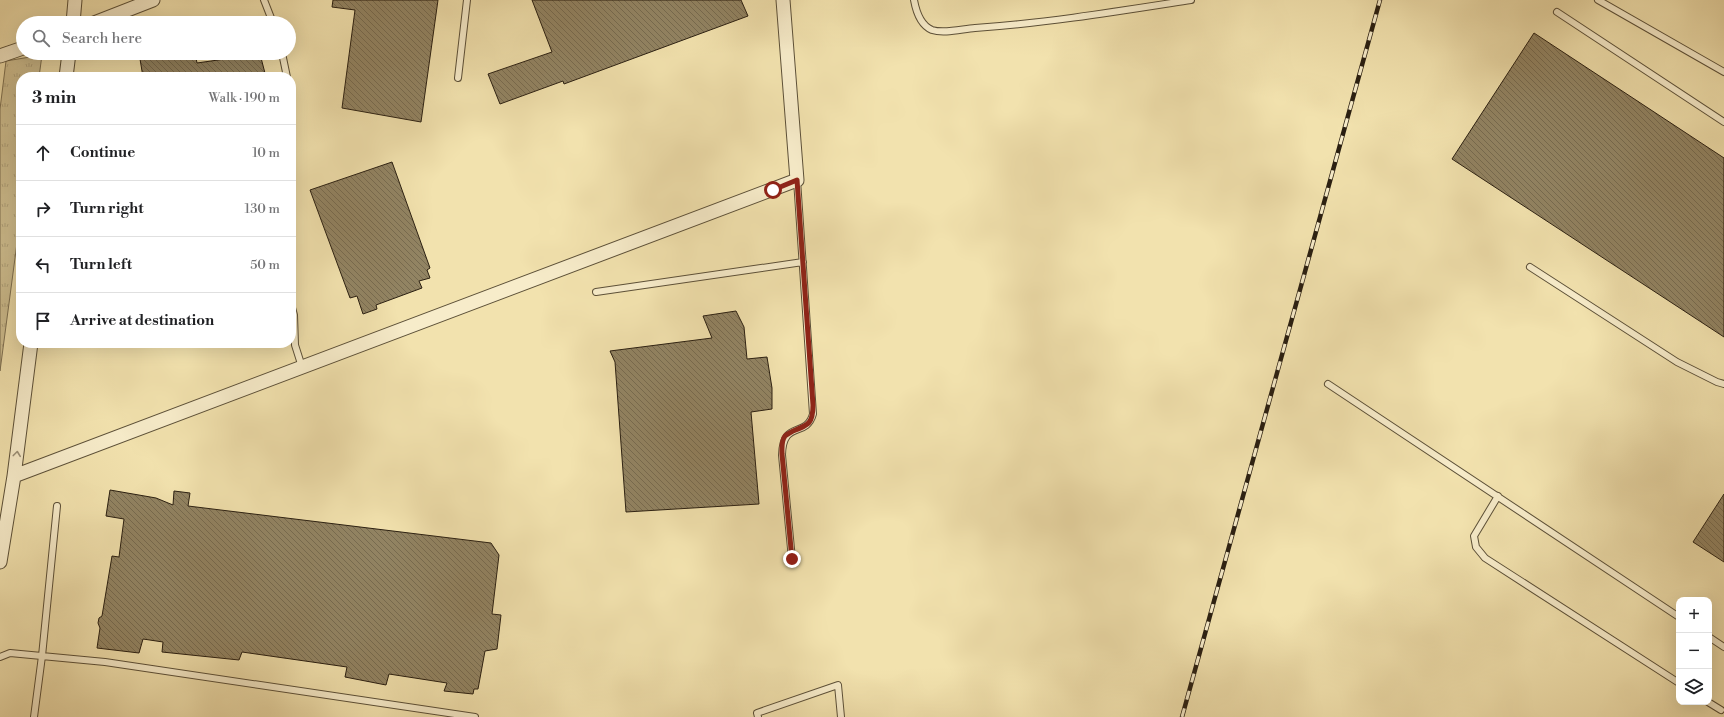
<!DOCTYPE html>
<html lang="en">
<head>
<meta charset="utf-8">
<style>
  :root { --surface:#fff; --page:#f2f2f2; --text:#202124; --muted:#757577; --line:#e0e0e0 }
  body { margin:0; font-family:"Libre Bodoni",serif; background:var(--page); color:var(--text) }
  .controls { position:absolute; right:12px; bottom:12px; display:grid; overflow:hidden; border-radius:8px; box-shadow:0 4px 16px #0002 }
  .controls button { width:36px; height:36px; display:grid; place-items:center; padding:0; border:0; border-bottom:1px solid var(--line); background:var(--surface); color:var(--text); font:20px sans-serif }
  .stop { position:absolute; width:12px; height:12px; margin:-9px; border:3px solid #8f2418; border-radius:50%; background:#fff }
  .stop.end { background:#8f2418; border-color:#fff; box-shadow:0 1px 4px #0008 }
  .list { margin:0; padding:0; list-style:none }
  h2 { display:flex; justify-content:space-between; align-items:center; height:52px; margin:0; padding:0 16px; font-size:17px }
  h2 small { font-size:13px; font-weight:400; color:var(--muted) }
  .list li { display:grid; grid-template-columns:26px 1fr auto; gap:12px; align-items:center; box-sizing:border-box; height:56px; padding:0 16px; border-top:1px solid var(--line) }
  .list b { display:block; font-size:15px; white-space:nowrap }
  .list em { font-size:13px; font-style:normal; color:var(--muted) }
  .icon { flex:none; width:22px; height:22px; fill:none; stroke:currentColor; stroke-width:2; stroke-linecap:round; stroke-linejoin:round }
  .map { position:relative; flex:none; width:1724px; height:717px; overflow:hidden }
  .search { position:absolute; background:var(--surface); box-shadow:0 4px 16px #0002; left:16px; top:16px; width:280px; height:44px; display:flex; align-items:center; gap:10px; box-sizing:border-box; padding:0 14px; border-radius:22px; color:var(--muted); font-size:15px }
  .panel { position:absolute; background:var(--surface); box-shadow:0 4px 16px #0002; left:16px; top:72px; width:280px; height:276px; border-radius:16px }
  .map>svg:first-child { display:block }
  .grass { fill:url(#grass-tufts); stroke:#7d7052 }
  .building { fill:url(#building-back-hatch); stroke:#2a1f11 }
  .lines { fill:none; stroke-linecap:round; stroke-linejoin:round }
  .service-casing { stroke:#5c5038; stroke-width:8 }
  .minor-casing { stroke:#5c5038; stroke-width:15 }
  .service { stroke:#f7ecca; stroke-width:6 }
  .minor { stroke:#f7ecca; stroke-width:13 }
  .rail-casing { stroke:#2a1f11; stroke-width:4.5 }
  .rail { stroke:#f7ecca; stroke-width:3; stroke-dasharray:9; stroke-linecap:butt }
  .oneway { stroke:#9b9077 }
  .route { stroke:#8f2418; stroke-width:5 }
</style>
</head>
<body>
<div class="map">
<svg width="1724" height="717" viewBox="0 0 1724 717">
  <defs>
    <pattern id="grass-tufts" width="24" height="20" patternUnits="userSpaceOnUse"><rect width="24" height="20" fill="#d0c193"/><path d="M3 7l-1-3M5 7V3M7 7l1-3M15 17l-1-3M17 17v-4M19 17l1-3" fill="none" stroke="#b3a57e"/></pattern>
    <pattern id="building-back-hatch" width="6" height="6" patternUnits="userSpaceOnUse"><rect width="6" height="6" fill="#928463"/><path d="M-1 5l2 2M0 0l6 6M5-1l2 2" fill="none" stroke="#776b50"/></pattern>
  </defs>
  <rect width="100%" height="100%" fill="#f2e2ae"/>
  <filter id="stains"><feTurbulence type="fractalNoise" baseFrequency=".005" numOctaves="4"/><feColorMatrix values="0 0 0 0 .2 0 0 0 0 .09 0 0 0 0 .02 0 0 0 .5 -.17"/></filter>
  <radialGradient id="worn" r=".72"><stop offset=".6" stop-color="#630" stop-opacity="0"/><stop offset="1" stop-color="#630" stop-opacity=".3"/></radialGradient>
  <path class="grass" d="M 42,55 L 39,77 L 21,77 L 21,213 L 0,371 L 0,109 L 6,61 Z"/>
  <path class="building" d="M 333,0 L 438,0 L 421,122 L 342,108 L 355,10 L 332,7 Z
    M 532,0 L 741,0 L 748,16 L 564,84 L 563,81 L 500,104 L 488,74 L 552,52 Z
    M 1534,33 L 1724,158 L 1724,337 L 1452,159 Z
    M 139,53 L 195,53 L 197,63 L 260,54 L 266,77 L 143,77 Z
    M 392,162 L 430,268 L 427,270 L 430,278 L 419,281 L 422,288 L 376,305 L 377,309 L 363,314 L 357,296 L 350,298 L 310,190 Z
    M 736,311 L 744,327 L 747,359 L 767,357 L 772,388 L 772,409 L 751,412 L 759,504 L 626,512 L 615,362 L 610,351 L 712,338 L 703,316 Z
    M 110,490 L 156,498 L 173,505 L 174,491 L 190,493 L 188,506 L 491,543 L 499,555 L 492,614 L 501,615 L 497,649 L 485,651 L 478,689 L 474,689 L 473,694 L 444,691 L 447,683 L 389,674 L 386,685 L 345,677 L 347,667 L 242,652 L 239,660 L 162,652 L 163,642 L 143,639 L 139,653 L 97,648 L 100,628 L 98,623 L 99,618 L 102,616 L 112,556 L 119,557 L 124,519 L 106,516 Z
    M 1724,494 L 1724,562 L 1693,542 Z"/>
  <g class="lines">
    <defs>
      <path id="service" d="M 264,0 L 273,23
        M 914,0 C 916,11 920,25 932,30 C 944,34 962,29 975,28 C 1047,23 1120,11 1191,0
        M 1598,0 L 1724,72
        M 1557,12 L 1724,122
        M 282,53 L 287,77
        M 458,78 L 467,0
        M 1530,267 L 1677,362 L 1717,382 L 1724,384
        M 596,292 L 803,262
        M 291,304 L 294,315 L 295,345 L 302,367
        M 1328,384 L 1679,617
        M 1498,496 L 1474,536 L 1476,547 L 1485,558 L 1679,683
        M 792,559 L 782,455 C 783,419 806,439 813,414 L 797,180
        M 1709,637 L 1724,647
        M 0,657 L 10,653 L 105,662 L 475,717
        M 1708,702 L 1721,710
        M 34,717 L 42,656 L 57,506
        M 758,717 L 757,713 L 838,685 L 841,717"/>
      <path id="minor" d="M 73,23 L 75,0
        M 94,23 L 153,0
        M 0,56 L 23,48
        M 66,77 L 69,53
        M 14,476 L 797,180 L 783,0
        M 0,562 L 14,476 L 31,343"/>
    </defs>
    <use href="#service" class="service-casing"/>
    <use href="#minor" class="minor-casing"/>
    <use href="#service" class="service"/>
    <use href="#minor" class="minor"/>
    <defs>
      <path id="rail" d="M 1182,717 L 1380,0"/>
    </defs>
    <use href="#rail" class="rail-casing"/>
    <use href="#rail" class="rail"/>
  </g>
  <defs><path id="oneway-chevron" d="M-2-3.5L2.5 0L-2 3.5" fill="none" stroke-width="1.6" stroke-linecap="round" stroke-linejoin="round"/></defs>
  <use class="oneway" href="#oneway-chevron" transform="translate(17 454) rotate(-83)"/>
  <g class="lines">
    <path class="route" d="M 773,190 L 797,180 L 813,405 C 813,423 809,425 793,431 C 790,433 787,434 785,436 C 781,441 782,449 782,454 L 792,559"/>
  </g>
  <rect width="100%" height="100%" filter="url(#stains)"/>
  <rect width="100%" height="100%" fill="url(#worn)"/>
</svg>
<div class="controls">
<button>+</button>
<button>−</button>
<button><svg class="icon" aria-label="layers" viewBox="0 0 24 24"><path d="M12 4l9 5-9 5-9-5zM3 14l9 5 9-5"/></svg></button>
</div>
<div class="stop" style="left:773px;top:190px"></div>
<div class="stop end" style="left:792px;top:559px"></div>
<div class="search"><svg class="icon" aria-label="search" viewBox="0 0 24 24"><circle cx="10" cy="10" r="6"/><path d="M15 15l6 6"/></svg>Search here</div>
<section class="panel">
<h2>3 min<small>Walk · 190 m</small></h2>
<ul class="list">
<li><svg class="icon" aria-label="ahead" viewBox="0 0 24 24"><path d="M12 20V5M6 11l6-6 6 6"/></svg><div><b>Continue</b></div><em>10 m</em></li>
<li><svg class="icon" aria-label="right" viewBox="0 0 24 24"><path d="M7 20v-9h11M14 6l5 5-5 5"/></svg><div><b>Turn right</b></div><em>130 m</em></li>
<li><svg class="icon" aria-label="left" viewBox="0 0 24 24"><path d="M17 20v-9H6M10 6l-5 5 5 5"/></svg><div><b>Turn left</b></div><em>50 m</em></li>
<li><svg class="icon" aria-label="arrive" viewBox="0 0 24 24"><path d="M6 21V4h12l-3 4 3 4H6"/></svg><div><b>Arrive at destination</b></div></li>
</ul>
</section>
</div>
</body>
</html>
